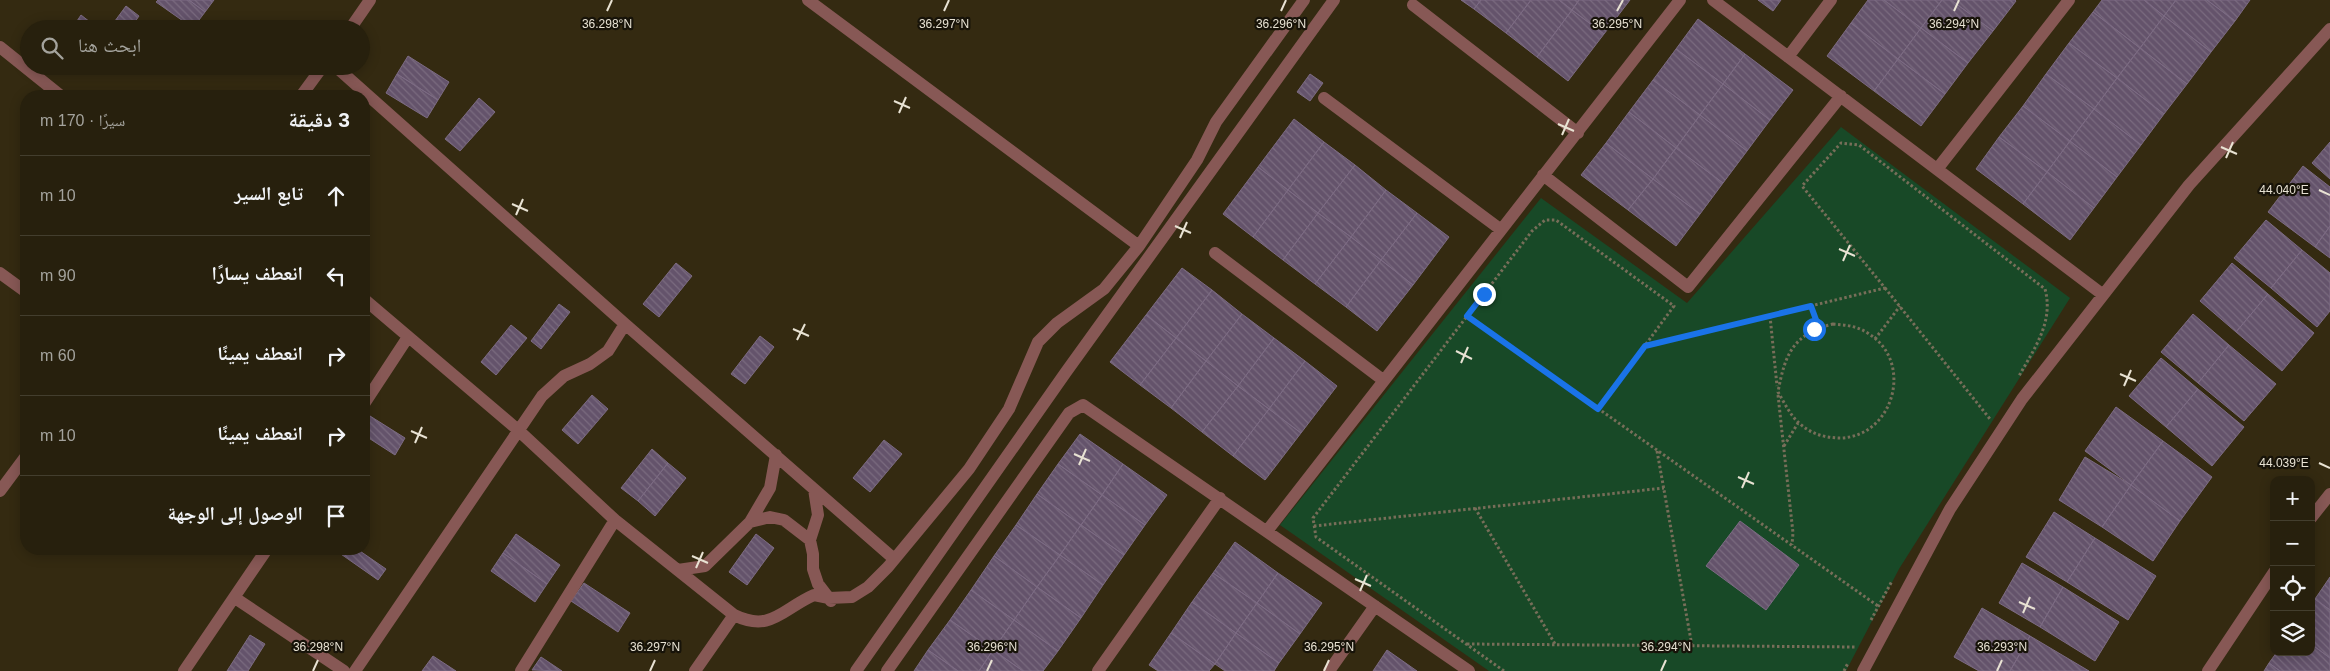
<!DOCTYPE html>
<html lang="ar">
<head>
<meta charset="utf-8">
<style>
  :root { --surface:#27200d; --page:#2f2816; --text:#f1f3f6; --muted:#a4a39d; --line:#433e2e }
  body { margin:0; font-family:Arial,"Noto Naskh Arabic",sans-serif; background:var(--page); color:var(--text); direction:rtl }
  .controls { position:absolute; right:15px; bottom:15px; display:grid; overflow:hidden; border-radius:10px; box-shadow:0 2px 12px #0003 }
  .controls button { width:45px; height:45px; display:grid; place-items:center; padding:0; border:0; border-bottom:1px solid var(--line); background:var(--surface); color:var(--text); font:25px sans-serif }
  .stop { position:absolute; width:15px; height:15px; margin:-11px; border:4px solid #1a73e8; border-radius:50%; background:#fff }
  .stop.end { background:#1a73e8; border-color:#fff; box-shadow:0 1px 5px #0008 }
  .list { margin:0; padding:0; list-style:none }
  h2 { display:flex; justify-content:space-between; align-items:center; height:65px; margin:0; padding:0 20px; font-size:21px }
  h2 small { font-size:16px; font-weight:400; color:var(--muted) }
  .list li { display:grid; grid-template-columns:32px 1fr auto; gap:15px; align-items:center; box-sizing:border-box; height:80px; padding:0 20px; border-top:1px solid var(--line) }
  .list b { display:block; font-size:19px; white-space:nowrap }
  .list em { font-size:16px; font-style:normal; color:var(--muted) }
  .icon { flex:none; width:28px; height:28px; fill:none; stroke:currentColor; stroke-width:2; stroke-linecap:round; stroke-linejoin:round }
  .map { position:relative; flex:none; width:2330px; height:671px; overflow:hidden; direction:ltr }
  .search { position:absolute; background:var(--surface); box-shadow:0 2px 12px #0003; left:20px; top:20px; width:350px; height:55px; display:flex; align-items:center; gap:12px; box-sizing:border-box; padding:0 18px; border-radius:28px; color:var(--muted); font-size:19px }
  .panel { position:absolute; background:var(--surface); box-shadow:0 2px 12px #0003; left:20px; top:90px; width:350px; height:465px; border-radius:20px; direction:rtl }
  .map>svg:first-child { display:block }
  .green { fill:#184927 }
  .building { fill:url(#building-back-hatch); stroke:#7c6b83 }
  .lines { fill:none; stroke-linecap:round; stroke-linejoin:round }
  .path { stroke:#776e59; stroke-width:3; stroke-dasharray:2.5 2.5; stroke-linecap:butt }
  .minor { stroke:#875855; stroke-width:12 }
  .tertiary { stroke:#875855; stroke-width:12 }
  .route { stroke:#1a73e8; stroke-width:6 }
  .ticks { fill:none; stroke:#e8e2d3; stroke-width:2 }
  .ticks-label { font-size:12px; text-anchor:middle; fill:#e8e2d3; stroke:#171309; stroke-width:4.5; stroke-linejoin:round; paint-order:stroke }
</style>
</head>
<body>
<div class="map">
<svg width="2330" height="671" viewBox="0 0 2330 671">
  <defs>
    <pattern id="building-back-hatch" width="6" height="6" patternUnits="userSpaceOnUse" patternTransform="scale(1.25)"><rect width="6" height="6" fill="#64536b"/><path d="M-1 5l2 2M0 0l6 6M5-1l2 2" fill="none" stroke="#7a6b7f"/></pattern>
  </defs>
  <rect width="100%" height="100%" fill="#342a11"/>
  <path class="green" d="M 1841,127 L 2070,298 L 1899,569 L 1846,671 L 1489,671 L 1280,525 L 1541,198 L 1687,303 Z"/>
  <path class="building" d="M 158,0 L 189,0 L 205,12 L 193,28 L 156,2 Z
    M 189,0 L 214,0 L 205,12 Z
    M 1461,0 L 1481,0 L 1474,9 Z
    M 1481,0 L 1531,0 L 1506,33 L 1474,9 Z
    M 1531,0 L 1559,0 L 1572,10 L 1537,57 L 1506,33 Z
    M 1559,0 L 1579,0 L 1572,10 Z
    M 1579,0 L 1630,0 L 1604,34 L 1572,10 Z
    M 1758,0 L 1781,0 L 1773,11 Z
    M 1868,0 L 1884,0 L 1921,28 L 1898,59 L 1851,23 Z
    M 1884,0 L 1942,0 L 1921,28 Z
    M 1942,0 L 1951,0 L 1993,31 L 1968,63 L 1921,28 Z
    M 1951,0 L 2015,0 L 2016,1 L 1993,31 Z
    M 2102,0 L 2144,0 L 2164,16 L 2140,48 L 2093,12 Z
    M 2144,0 L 2176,0 L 2164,16 Z
    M 2176,0 L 2207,0 L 2235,21 L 2211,52 L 2164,16 Z
    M 2207,0 L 2250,0 L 2235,21 Z
    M 126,6 L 139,16 L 130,29 L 109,29 Z
    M 1572,10 L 1604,34 L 1568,81 L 1537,57 Z
    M 2093,12 L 2140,48 L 2117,78 L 2069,43 Z
    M 81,15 L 99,29 L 75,29 L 73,27 Z
    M 2164,16 L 2211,52 L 2187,84 L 2140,48 Z
    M 1698,19 L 1745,54 L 1723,84 L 1676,49 Z
    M 1851,23 L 1898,59 L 1874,91 L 1827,56 Z
    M 1921,28 L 1968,63 L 1945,94 L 1898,59 Z
    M 2069,43 L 2117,78 L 2094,109 L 2046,74 Z
    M 2140,48 L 2187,84 L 2164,114 L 2117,78 Z
    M 1676,49 L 1723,84 L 1700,115 L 1653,80 Z
    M 1745,54 L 1793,90 L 1770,120 L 1723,84 Z
    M 408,56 L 449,82 L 438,100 L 397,74 Z
    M 1898,59 L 1945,94 L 1921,126 L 1874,91 Z
    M 397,74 L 438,100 L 427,118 L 386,93 Z
    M 1310,74 L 1323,83 L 1310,101 L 1297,92 Z
    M 2046,74 L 2094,109 L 2070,141 L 2023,106 Z
    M 2117,78 L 2164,114 L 2141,145 L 2094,109 Z
    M 1653,80 L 1700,115 L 1676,148 L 1629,112 Z
    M 1723,84 L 1770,120 L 1747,151 L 1700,115 Z
    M 479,98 L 495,112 L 460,151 L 445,139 Z
    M 2023,106 L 2070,141 L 2047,172 L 1999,137 Z
    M 2094,109 L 2141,145 L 2117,177 L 2070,141 Z
    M 1629,112 L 1676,148 L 1653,179 L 1606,143 Z
    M 1700,115 L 1747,151 L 1723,183 L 1676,148 Z
    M 1294,119 L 1324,142 L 1288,190 L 1258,167 Z
    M 1999,137 L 2047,172 L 2023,204 L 1976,169 Z
    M 2070,141 L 2117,177 L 2094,208 L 2047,172 Z
    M 1324,142 L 1355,165 L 1318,213 L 1288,190 Z
    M 2330,142 L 2330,179 L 2312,163 Z
    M 1606,143 L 1653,179 L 1628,210 L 1581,175 Z
    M 1676,148 L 1723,183 L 1700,214 L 1653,179 Z
    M 1355,165 L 1386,190 L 1351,237 L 1318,213 Z
    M 2303,166 L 2330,187 L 2330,226 L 2315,247 L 2268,212 Z
    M 1258,167 L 1288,190 L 1253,237 L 1223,214 Z
    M 2047,172 L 2094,208 L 2070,240 L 2023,204 Z
    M 1653,179 L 1700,214 L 1676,246 L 1628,210 Z
    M 1288,190 L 1318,213 L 1283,260 L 1253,237 Z
    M 1386,190 L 1417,213 L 1381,260 L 1351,237 Z
    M 1318,213 L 1351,237 L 1315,284 L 1283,260 Z
    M 1417,213 L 1449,237 L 1413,285 L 1381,260 Z
    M 2266,220 L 2302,250 L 2271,288 L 2234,258 Z
    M 2330,226 L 2330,258 L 2315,247 Z
    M 1351,237 L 1381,260 L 1346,307 L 1315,284 Z
    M 2302,250 L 2330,273 L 2330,311 L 2317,327 L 2271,288 Z
    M 1381,260 L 1413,285 L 1377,331 L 1346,307 Z
    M 676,263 L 692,276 L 659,317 L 643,304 Z
    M 2232,263 L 2268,294 L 2236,332 L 2200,301 Z
    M 1182,268 L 1212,290 L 1176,338 L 1146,315 Z
    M 1212,290 L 1242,314 L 1206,361 L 1176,338 Z
    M 2268,294 L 2314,333 L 2282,371 L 2236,332 Z
    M 559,304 L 570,312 L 541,349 L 531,341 Z
    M 1242,314 L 1274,338 L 1238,386 L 1206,361 Z
    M 2193,314 L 2229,345 L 2198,383 L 2161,352 Z
    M 1146,315 L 1176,338 L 1140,385 L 1110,362 Z
    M 511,325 L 527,338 L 496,375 L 481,362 Z
    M 760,336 L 774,347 L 745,384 L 731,374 Z
    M 1176,338 L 1206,361 L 1171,408 L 1140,385 Z
    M 1274,338 L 1305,361 L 1269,409 L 1238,386 Z
    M 2229,345 L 2276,384 L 2244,421 L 2198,383 Z
    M 2161,358 L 2198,389 L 2166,427 L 2129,396 Z
    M 1206,361 L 1238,386 L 1202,432 L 1171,408 Z
    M 1305,361 L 1337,386 L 1301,433 L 1269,409 Z
    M 1238,386 L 1269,409 L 1233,456 L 1202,432 Z
    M 2198,389 L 2244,427 L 2212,466 L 2166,427 Z
    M 592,395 L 608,409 L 578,444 L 562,430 Z
    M 2116,407 L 2163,441 L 2131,485 L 2085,451 Z
    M 1269,409 L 1301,433 L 1265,480 L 1233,456 Z
    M 370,416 L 405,438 L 395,455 L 364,435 L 364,425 Z
    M 1080,434 L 1123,464 L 1102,495 L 1058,464 Z
    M 884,440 L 902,454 L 870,492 L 853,478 Z
    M 2163,441 L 2212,477 L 2180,521 L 2131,485 Z
    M 652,449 L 668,463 L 638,501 L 621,488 Z
    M 2085,457 L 2131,485 L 2102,527 L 2059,500 Z
    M 668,463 L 686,478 L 655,516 L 638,501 Z
    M 1058,464 L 1102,495 L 1081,525 L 1037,494 Z
    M 1123,464 L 1167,495 L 1145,525 L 1102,495 Z
    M 2131,485 L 2180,521 L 2153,561 L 2102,527 Z
    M 1037,494 L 1081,525 L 1060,555 L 1016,525 Z
    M 1102,495 L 1145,525 L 1124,555 L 1081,525 Z
    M 2054,512 L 2095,538 L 2067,582 L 2026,557 Z
    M 1740,521 L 1799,565 L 1766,610 L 1706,566 Z
    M 1016,525 L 1060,555 L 1037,587 L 994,556 Z
    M 1081,525 L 1124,555 L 1103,585 L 1060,555 Z
    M 516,534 L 560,565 L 547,584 L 503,553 Z
    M 756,534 L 774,548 L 747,585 L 729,572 Z
    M 2095,538 L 2156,576 L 2128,620 L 2067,582 Z
    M 1235,542 L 1278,573 L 1257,603 L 1213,573 Z
    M 340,549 L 357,549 L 386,569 L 378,580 L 338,552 Z
    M 503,553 L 547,584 L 535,602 L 491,571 Z
    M 1060,555 L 1103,585 L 1081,618 L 1037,587 Z
    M 994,556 L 1037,587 L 1014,620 L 971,590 Z
    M 2022,563 L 2063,587 L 2040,627 L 1999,603 Z
    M 1213,573 L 1257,603 L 1236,633 L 1192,602 Z
    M 1278,573 L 1322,603 L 1300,634 L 1257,603 Z
    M 2330,577 L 2330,610 L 2315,599 Z
    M 584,583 L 630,613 L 618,632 L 571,601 Z
    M 1037,587 L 1081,618 L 1058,651 L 1014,620 Z
    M 2063,587 L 2119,622 L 2095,661 L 2040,627 Z
    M 971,590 L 1014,620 L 993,650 L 950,620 Z
    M 2315,599 L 2330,610 L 2330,658 L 2311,644 L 2311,604 Z
    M 1192,602 L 1236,633 L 1215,664 L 1171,633 Z
    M 1257,603 L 1300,634 L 1279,663 L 1236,633 Z
    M 1982,608 L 2030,636 L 2010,671 L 1979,671 L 1954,657 Z
    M 950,620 L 993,650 L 979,671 L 958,671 L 928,650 Z
    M 1014,620 L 1058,651 L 1043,671 L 1023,671 L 993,650 Z
    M 1171,633 L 1215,664 L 1209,671 L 1158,671 L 1149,665 Z
    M 1236,633 L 1279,663 L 1274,671 L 1225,671 L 1215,664 Z
    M 250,635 L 265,644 L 248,671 L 227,671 Z
    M 2030,636 L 2089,671 L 2010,671 Z
    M 2311,644 L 2330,658 L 2330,671 L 2280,671 L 2269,663 L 2277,652 L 2311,652 Z
    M 928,650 L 958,671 L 914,671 Z
    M 993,650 L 1023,671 L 979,671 Z
    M 1387,650 L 1417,671 L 1373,671 Z
    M 433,656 L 456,671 L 422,671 Z
    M 541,657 L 562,671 L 532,670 Z
    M 2269,663 L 2280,671 L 2264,671 Z"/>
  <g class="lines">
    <path class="path" d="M 1885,288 L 1990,419
      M 1811,306 L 1819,328
      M 1467,316 L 1878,606
      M 1770,316 L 1777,386
      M 1833,324 C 1846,325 1858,326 1869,334 C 1914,362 1894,436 1841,438 C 1825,438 1811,434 1799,423 C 1790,415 1784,402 1778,392 C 1785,354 1793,334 1833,324 Z
      M 1875,339 L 1900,306
      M 1645,346 L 1885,288 L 1802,186 L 1841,143 L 1859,145 L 2045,289 C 2054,322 2034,349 2019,376
      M 1778,395 L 1793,533 L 1792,545
      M 1784,446 L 1798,423
      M 1657,451 L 1692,646
      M 1475,508 L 1555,644
      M 1314,526 L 1664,488
      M 1871,620 L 1892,581
      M 1467,644 L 1856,647
      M 1504,671 L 1316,537 L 1313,518 L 1532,231 L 1545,220 L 1556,220 L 1674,306 L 1598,409
      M 1844,671 L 1848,663"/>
    <path class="minor" d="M 808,0 L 1139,246
      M 1713,0 L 2102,294
      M 1413,5 L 1578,133
      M 350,29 L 370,0
      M 0,47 L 61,96
      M 1788,57 L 1831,0
      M 335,66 L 625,324 L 893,558
      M 301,96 L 323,66
      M 1324,98 L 1500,229
      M 1938,168 L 2069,0
      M 1543,175 L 1688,287 L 1841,96
      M 1215,253 L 1383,380
      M 0,273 L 26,292
      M 364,299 L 518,430 L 615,520 L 734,615 C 771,633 782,609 814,595 L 829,598 L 852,597 L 868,587 L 888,567 L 969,469 L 1009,409 L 1038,342 L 1057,323 L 1104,289 L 1139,246 L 1197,160 L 1216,122 L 1304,0
      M 364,404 L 408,337
      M 0,491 L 26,456
      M 2311,518 L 2330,494
      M 750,522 L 770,488 L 776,455
      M 1267,531 L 1680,0
      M 810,540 L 818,515 L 814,489
      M 678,570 L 705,566 L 750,522 L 770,517 L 784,520 L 810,540 L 813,554 L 813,569 L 818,584 L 831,601
      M 235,598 L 344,671
      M 184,671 L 267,549
      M 355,671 L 542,396 L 564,376 L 590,364 L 608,351 L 625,324
      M 521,671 L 615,520
      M 695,671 L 734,615
      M 887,671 L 1069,413 L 1083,405 L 1469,671
      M 1098,671 L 1220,498
      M 1329,671 L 1375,606
      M 1863,671 L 1950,509 L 2022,399 L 2189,185 L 2330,29
      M 2208,671 L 2274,572"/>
    <path class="tertiary" d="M 856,671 L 1066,372 L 1334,0"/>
  </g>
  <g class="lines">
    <path class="route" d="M 1484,294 L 1467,316 L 1598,409 L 1645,346 L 1811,306 L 1819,328 L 1814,329"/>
  </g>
  <path class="ticks" d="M 607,11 L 612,0M 944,11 L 949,0M 1281,11 L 1286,0M 1617,11 L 1623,0M 1954,11 L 1959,0M 894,101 L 910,108M 899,113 L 906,97M 1558,124 L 1574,131M 1562,135 L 1569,119M 2221,147 L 2237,154M 2226,158 L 2233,142M 2319,190 L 2330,195M 512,204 L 528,211M 516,215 L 523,199M 1175,226 L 1191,233M 1180,238 L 1187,222M 1839,249 L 1855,256M 1843,261 L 1850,245M 793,329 L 809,336M 797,340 L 805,324M 1456,351 L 1472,359M 1461,363 L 1468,347M 2120,374 L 2136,381M 2124,386 L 2131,370M 411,431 L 427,438M 415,443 L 422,427M 1074,454 L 1090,461M 2319,463 L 2330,468M 1079,465 L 1086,449M 1738,477 L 1754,484M 1742,488 L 1749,472M 692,556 L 708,563M 696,568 L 703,552M 1355,579 L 1371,586M 1360,591 L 1367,575M 2019,602 L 2035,609M 2023,613 L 2030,597M 313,671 L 318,660M 650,671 L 655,660M 987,671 L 992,660M 1324,671 L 1329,660M 1661,671 L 1666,660M 1997,671 L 2002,660"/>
  <g class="ticks-label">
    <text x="607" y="28">36.298°N</text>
    <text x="944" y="28">36.297°N</text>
    <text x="1617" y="28">36.295°N</text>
    <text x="1954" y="28">36.294°N</text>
    <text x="1281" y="28">36.296°N</text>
    <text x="2284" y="194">44.040°E</text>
    <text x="2284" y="467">44.039°E</text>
    <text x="318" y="651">36.298°N</text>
    <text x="655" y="651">36.297°N</text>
    <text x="992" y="651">36.296°N</text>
    <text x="1329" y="651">36.295°N</text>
    <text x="1666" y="651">36.294°N</text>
    <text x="2002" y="651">36.293°N</text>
  </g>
</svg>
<div class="controls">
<button>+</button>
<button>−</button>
<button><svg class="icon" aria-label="locate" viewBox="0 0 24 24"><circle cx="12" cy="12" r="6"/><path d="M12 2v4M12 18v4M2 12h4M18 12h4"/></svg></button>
<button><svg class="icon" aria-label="layers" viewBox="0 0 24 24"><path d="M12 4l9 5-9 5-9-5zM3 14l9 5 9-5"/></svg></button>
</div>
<div class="stop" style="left:1814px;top:329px"></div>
<div class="stop end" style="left:1484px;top:294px"></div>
<div class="search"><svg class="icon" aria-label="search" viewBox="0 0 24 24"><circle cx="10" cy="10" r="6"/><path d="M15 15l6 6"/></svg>ابحث هنا</div>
<section class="panel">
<h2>3 دقيقة<small>سيرًا · 170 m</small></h2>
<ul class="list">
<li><svg class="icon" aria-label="ahead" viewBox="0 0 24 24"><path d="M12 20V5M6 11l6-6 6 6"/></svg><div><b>تابع السير</b></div><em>10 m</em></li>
<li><svg class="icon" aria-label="left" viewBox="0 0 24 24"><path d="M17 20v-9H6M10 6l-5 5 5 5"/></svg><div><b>انعطف يسارًا</b></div><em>90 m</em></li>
<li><svg class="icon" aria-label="right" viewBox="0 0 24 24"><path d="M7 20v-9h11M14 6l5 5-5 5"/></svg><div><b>انعطف يمينًا</b></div><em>60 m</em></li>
<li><svg class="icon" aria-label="right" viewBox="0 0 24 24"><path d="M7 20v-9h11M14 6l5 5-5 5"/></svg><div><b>انعطف يمينًا</b></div><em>10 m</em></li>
<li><svg class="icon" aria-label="arrive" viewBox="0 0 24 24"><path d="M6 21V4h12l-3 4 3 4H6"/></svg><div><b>الوصول إلى الوجهة</b></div></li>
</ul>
</section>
</div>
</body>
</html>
